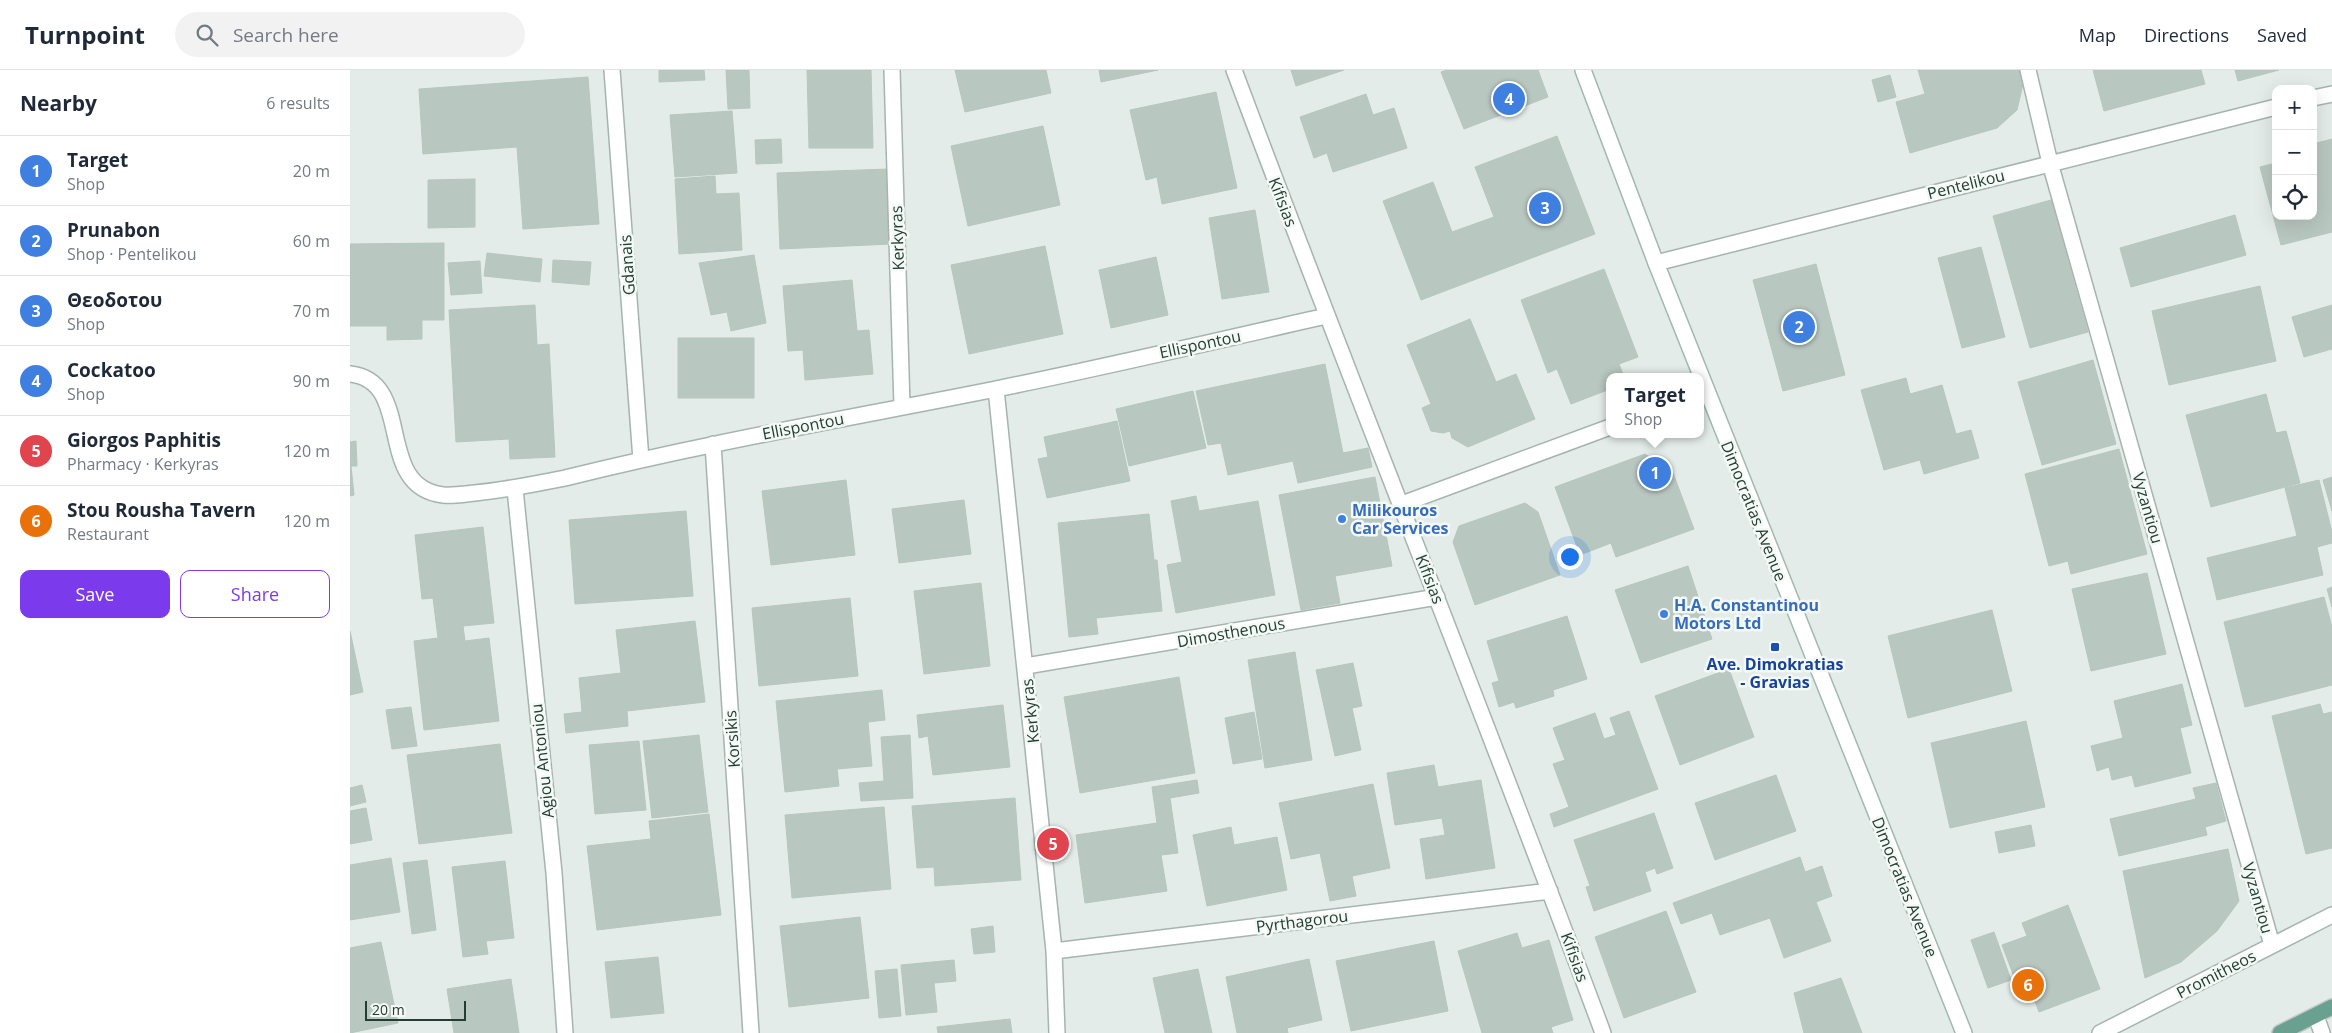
<!DOCTYPE html>
<html lang="en">
<head>
<meta charset="utf-8">
<style>
  :root { --surface:#fff; --page:#f2f2f3; --text:#1f2937; --muted:#747a83; --line:#e0e1e3; --accent:#7c3aed }
  body { margin:0; font-family:"Open Sans",sans-serif; background:var(--page); color:var(--text) }
  .controls { position:absolute; right:15px; top:15px; display:grid; overflow:hidden; border-radius:10px; box-shadow:0 5px 20px #0002 }
  .controls button { width:45px; height:45px; display:grid; place-items:center; padding:0; border:0; border-bottom:1px solid var(--line); background:var(--surface); color:var(--text); font:25px sans-serif }
  .scale { position:absolute; left:15px; bottom:12px; width:101px; box-sizing:border-box; padding-left:5px; border:2px solid #233d35; border-top:0; font-size:14px; line-height:18px; white-space:nowrap; color:#233d35; -webkit-text-stroke:4px #f4f9f6; paint-order:stroke }
  .you { position:absolute; left:1219px; top:486px; width:18px; height:18px; margin:-12px; border:4px solid #fff; border-radius:50%; background:#1a73e8; box-shadow:0 0 0 8px #1a73e833 }
  .badge { display:grid; place-items:center; width:32px; height:32px; border-radius:50%; background:var(--accent); color:#fff; font-size:16px; font-weight:700 }
  .pin { position:absolute; translate:-50% -50%; border:2px solid #fff; box-shadow:0 1px 5px #0006 }
  .popup { position:absolute; left:1256px; top:303px; width:98px; height:65px; box-sizing:border-box; display:grid; place-content:center; border-radius:10px; background:var(--surface); filter:drop-shadow(0 1px 4px #0005); font-size:16px; white-space:nowrap; color:var(--muted) }
  .popup b { font-size:19px; color:var(--text) }
  .popup::after { content:''; position:absolute; left:50%; top:100%; margin-left:-10px; border:10px solid transparent; border-top-color:var(--surface) }
  .list { margin:0; padding:0; list-style:none }
  h2 { display:flex; justify-content:space-between; align-items:center; height:65px; margin:0; padding:0 20px; font-size:21px }
  h2 small { font-size:16px; font-weight:400; color:var(--muted) }
  .list li { display:grid; grid-template-columns:32px 1fr auto; gap:15px; align-items:center; box-sizing:border-box; height:70px; padding:0 20px; border-top:1px solid var(--line) }
  .list b { display:block; font-size:19px; white-space:nowrap }
  .list p { margin:0; font-size:16px; white-space:nowrap; color:var(--muted) }
  .list em { font-size:16px; font-style:normal; color:var(--muted) }
  .actions { display:flex; gap:10px; padding:15px 20px }
  .actions a { flex:1; padding:11px 0; border:1px solid var(--accent); border-radius:10px; text-align:center; font-size:18px; color:var(--accent) }
  .actions .main { background:var(--accent); color:#fff }
  .icon { flex:none; width:28px; height:28px; fill:none; stroke:currentColor; stroke-width:2; stroke-linecap:round; stroke-linejoin:round }
  .map { position:relative; flex:none; width:1982px; height:963px; overflow:hidden }
  header { display:flex; align-items:center; gap:30px; box-sizing:border-box; height:70px; padding:0 25px; background:var(--surface); border-bottom:1px solid var(--line) }
  header strong { font-size:24px }
  nav { display:flex; gap:28px; margin-inline-start:auto; font-size:18px }
  .search { width:350px; height:45px; background:var(--page); display:flex; align-items:center; gap:12px; box-sizing:border-box; padding:0 18px; border-radius:28px; color:var(--muted); font-size:19px }
  main { display:flex }
  aside { flex:1; background:var(--surface) }
  .map>svg:first-child { display:block }
  .building { fill:#b9c7c1; stroke:#b6c6be }
  .lines { fill:none; stroke-linecap:round; stroke-linejoin:round }
  .minor-casing { stroke:#a6b4af; stroke-width:18 }
  .secondary-casing { stroke:#a2b8af; stroke-width:18 }
  .primary-casing { stroke:#c1c9c6; stroke-width:18 }
  .minor { stroke:#fff; stroke-width:15 }
  .secondary { stroke:#fff; stroke-width:15 }
  .primary { stroke:#6aa08f; stroke-width:15 }
  .shop-dot { fill:#3f7fe0; stroke:#f4f9f6; stroke-width:2 }
  .transit-dot { fill:#1a4fb4; stroke:#f4f9f6; stroke-width:2 }
  .labels { text-anchor:middle; stroke-width:5; stroke-linejoin:round; paint-order:stroke }
  .street-label { font-size:16px; fill:#233d35; stroke:#f4f9f6 }
  .shop-label { font-size:16px; font-weight:bold; fill:#366cbe; stroke:#f4f9f6; text-anchor:start }
  .transit-label { font-size:16px; font-weight:bold; fill:#164399; stroke:#f4f9f6 }
</style>
</head>
<body>
<header>
<strong>Turnpoint</strong>
<div class="search"><svg class="icon" aria-label="search" viewBox="0 0 24 24"><circle cx="10" cy="10" r="6"/><path d="M15 15l6 6"/></svg>Search here</div>
<nav><a>Map</a><a>Directions</a><a>Saved</a></nav>
</header>
<main>
<aside>
<h2>Nearby<small>6 results</small></h2>
<ul class="list">
<li><span class="badge" style="background:#3f7fe0">1</span><div><b>Target</b><p>Shop</p></div><em>20 m</em></li>
<li><span class="badge" style="background:#3f7fe0">2</span><div><b>Prunabon</b><p>Shop · Pentelikou</p></div><em>60 m</em></li>
<li><span class="badge" style="background:#3f7fe0">3</span><div><b>Θεοδοτου</b><p>Shop</p></div><em>70 m</em></li>
<li><span class="badge" style="background:#3f7fe0">4</span><div><b>Cockatoo</b><p>Shop</p></div><em>90 m</em></li>
<li><span class="badge" style="background:#e0444e">5</span><div><b>Giorgos Paphitis</b><p>Pharmacy · Kerkyras</p></div><em>120 m</em></li>
<li><span class="badge" style="background:#e8710a">6</span><div><b>Stou Rousha Tavern</b><p>Restaurant</p></div><em>120 m</em></li>
</ul>
<div class="actions"><a class="main">Save</a><a>Share</a></div>
</aside>
<div class="map">
<svg width="1982" height="963" viewBox="0 0 1982 963">
  <rect width="100%" height="100%" fill="#e3ece8"/>
  <path class="building" d="M 309,0 L 354,0 L 355,10 L 309,12 Z
    M 376,0 L 399,0 L 400,38 L 378,39 Z
    M 457,0 L 521,0 L 523,78 L 459,78 Z
    M 605,0 L 696,0 L 701,23 L 615,42 Z
    M 749,0 L 808,0 L 751,12 Z
    M 941,0 L 994,0 L 946,16 Z
    M 1097,0 L 1188,0 L 1198,27 L 1114,59 L 1091,2 Z
    M 1568,0 L 1669,0 L 1673,14 L 1667,40 L 1647,58 L 1560,83 L 1546,32 L 1575,24 Z
    M 1743,0 L 1851,0 L 1855,14 L 1754,41 Z
    M 1885,0 L 1929,0 L 1888,11 Z
    M 1540,5 L 1546,27 L 1528,32 L 1522,10 Z
    M 238,7 L 249,154 L 173,159 L 167,77 L 73,84 L 69,19 Z
    M 866,22 L 887,118 L 812,134 L 807,107 L 796,110 L 780,40 Z
    M 1016,24 L 1023,45 L 1044,38 L 1057,78 L 983,102 L 977,83 L 964,88 L 950,47 Z
    M 382,41 L 387,103 L 325,107 L 320,45 Z
    M 693,56 L 710,135 L 618,156 L 601,76 Z
    M 1207,66 L 1245,164 L 1071,230 L 1033,131 L 1083,112 L 1102,162 L 1144,147 L 1125,97 Z
    M 431,69 L 432,93 L 406,94 L 405,70 Z
    M 1982,69 L 1982,162 L 1931,175 L 1910,97 L 1926,93 L 1926,146 L 1963,146 L 1963,74 Z
    M 539,99 L 541,174 L 430,179 L 427,103 Z
    M 365,106 L 366,124 L 389,123 L 392,180 L 329,184 L 325,109 Z
    M 125,109 L 125,157 L 78,158 L 78,110 Z
    M 1701,130 L 1738,262 L 1680,278 L 1643,146 Z
    M 905,140 L 919,222 L 872,229 L 859,148 Z
    M 1885,145 L 1896,185 L 1781,217 L 1770,178 Z
    M 94,173 L 94,250 L 72,250 L 72,269 L 37,270 L 37,256 L 0,256 L 0,174 Z
    M 695,176 L 713,264 L 619,284 L 601,195 Z
    M 1631,177 L 1655,267 L 1612,278 L 1588,188 Z
    M 137,183 L 192,189 L 190,212 L 134,206 Z
    M 404,185 L 416,253 L 381,261 L 377,242 L 361,245 L 349,193 Z
    M 806,187 L 818,245 L 761,258 L 749,200 Z
    M 203,190 L 241,192 L 239,215 L 202,212 Z
    M 130,191 L 132,223 L 101,225 L 98,193 Z
    M 1466,194 L 1495,305 L 1433,321 L 1403,210 Z
    M 1254,199 L 1288,287 L 1269,294 L 1274,307 L 1260,307 L 1260,319 L 1221,334 L 1207,299 L 1198,303 L 1171,230 Z
    M 502,210 L 507,261 L 519,260 L 523,304 L 455,310 L 453,280 L 438,281 L 433,216 Z
    M 1910,216 L 1926,291 L 1819,315 L 1802,241 Z
    M 185,235 L 187,275 L 199,274 L 205,387 L 160,389 L 159,369 L 106,372 L 99,240 Z
    M 1982,235 L 1982,279 L 1954,287 L 1942,247 Z
    M 1120,249 L 1146,312 L 1166,304 L 1185,349 L 1118,377 L 1102,368 L 1100,361 L 1093,363 L 1081,361 L 1072,338 L 1081,334 L 1057,275 Z
    M 328,268 L 404,268 L 404,328 L 328,328 Z
    M 1743,290 L 1766,374 L 1692,395 L 1668,312 Z
    M 975,294 L 993,383 L 1018,378 L 1022,397 L 948,413 L 943,391 L 878,405 L 871,373 L 858,375 L 846,321 Z
    M 1556,308 L 1560,324 L 1592,315 L 1606,364 L 1621,360 L 1629,388 L 1574,404 L 1570,390 L 1534,400 L 1511,320 Z
    M 843,321 L 856,378 L 779,396 L 766,339 Z
    M 1916,324 L 1926,363 L 1936,361 L 1950,413 L 1861,437 L 1836,345 Z
    M 767,351 L 780,411 L 697,428 L 688,389 L 698,387 L 694,367 Z
    M 6,371 L 7,396 L 1,396 L 4,425 L 0,426 L 0,372 Z
    M 1769,379 L 1797,484 L 1721,504 L 1718,491 L 1699,496 L 1675,404 Z
    M 1295,384 L 1323,403 L 1344,459 L 1266,487 L 1261,473 L 1230,485 L 1205,417 Z
    M 1025,407 L 1042,496 L 985,506 L 990,533 L 951,540 L 929,425 Z
    M 1982,407 L 1982,441 L 1973,410 Z
    M 496,410 L 505,485 L 421,495 L 412,421 Z
    M 1969,410 L 1982,462 L 1982,473 L 1967,477 L 1973,505 L 1867,530 L 1857,488 L 1947,466 L 1935,418 Z
    M 846,426 L 849,441 L 908,431 L 925,525 L 826,543 L 817,495 L 832,492 L 821,431 Z
    M 614,430 L 621,484 L 549,493 L 542,439 Z
    M 1175,433 L 1188,442 L 1210,505 L 1125,535 L 1103,472 L 1109,456 Z
    M 336,441 L 343,526 L 225,534 L 219,450 Z
    M 799,444 L 804,490 L 807,490 L 812,541 L 746,548 L 748,564 L 719,567 L 708,453 Z
    M 133,457 L 144,553 L 113,556 L 115,571 L 139,568 L 149,651 L 74,660 L 64,571 L 88,568 L 83,528 L 72,529 L 65,465 Z
    M 1338,496 L 1362,569 L 1291,593 L 1265,520 Z
    M 1797,503 L 1816,584 L 1741,601 L 1722,519 Z
    M 631,513 L 640,596 L 574,604 L 564,521 Z
    M 1982,517 L 1982,537 L 1977,519 Z
    M 1974,527 L 1982,557 L 1982,615 L 1895,637 L 1874,552 Z
    M 500,528 L 508,606 L 409,616 L 402,538 Z
    M 1642,540 L 1662,621 L 1558,648 L 1538,566 Z
    M 1217,546 L 1237,609 L 1203,620 L 1204,626 L 1166,638 L 1164,632 L 1149,637 L 1142,613 L 1149,611 L 1137,571 Z
    M 345,551 L 355,632 L 277,641 L 278,656 L 216,663 L 214,644 L 232,642 L 229,608 L 271,603 L 266,560 Z
    M 0,561 L 13,622 L 0,625 Z
    M 945,582 L 962,690 L 915,698 L 898,590 Z
    M 1003,593 L 1012,636 L 1002,638 L 1011,680 L 985,686 L 966,600 Z
    M 1379,599 L 1404,667 L 1330,695 L 1305,626 Z
    M 829,607 L 845,703 L 730,723 L 714,627 Z
    M 1832,614 L 1842,655 L 1830,658 L 1841,703 L 1785,717 L 1782,705 L 1762,710 L 1759,697 L 1747,701 L 1741,676 L 1773,668 L 1764,631 Z
    M 532,620 L 535,650 L 518,652 L 522,696 L 487,699 L 489,716 L 435,722 L 426,631 Z
    M 1970,634 L 1973,644 L 1982,642 L 1982,778 L 1956,784 L 1922,646 Z
    M 653,635 L 660,697 L 583,705 L 578,666 L 569,668 L 567,645 Z
    M 61,637 L 67,676 L 42,679 L 36,640 Z
    M 1279,641 L 1308,719 L 1204,757 L 1200,744 L 1219,737 L 1203,694 L 1215,690 L 1203,658 L 1245,643 L 1254,669 L 1266,665 L 1260,648 Z
    M 904,642 L 912,689 L 883,694 L 875,648 Z
    M 1676,651 L 1695,737 L 1600,758 L 1581,673 Z
    M 349,665 L 358,742 L 302,748 L 293,671 Z
    M 560,665 L 563,728 L 511,731 L 509,713 L 534,711 L 531,667 Z
    M 289,671 L 296,740 L 245,744 L 239,675 Z
    M 150,674 L 162,763 L 69,774 L 57,685 Z
    M 1084,695 L 1088,717 L 1131,710 L 1145,798 L 1076,809 L 1070,769 L 1095,765 L 1092,748 L 1045,755 L 1037,703 Z
    M 1426,705 L 1446,761 L 1365,790 L 1345,733 Z
    M 847,710 L 849,723 L 820,728 L 828,783 L 811,785 L 817,821 L 735,833 L 726,765 L 807,753 L 802,717 Z
    M 1866,713 L 1876,751 L 1855,757 L 1857,765 L 1769,786 L 1760,749 L 1846,729 L 1843,718 Z
    M 1023,714 L 1040,798 L 1002,806 L 1006,826 L 980,831 L 970,783 L 941,789 L 929,733 Z
    M 12,715 L 16,732 L 0,736 L 0,718 Z
    M 665,728 L 671,810 L 585,816 L 584,797 L 567,798 L 562,736 Z
    M 534,737 L 541,819 L 442,828 L 435,745 Z
    M 16,738 L 22,770 L 0,774 L 0,741 Z
    M 1304,743 L 1323,798 L 1307,804 L 1305,798 L 1295,802 L 1301,821 L 1244,841 L 1236,817 L 1240,816 L 1224,770 Z
    M 359,744 L 371,845 L 247,860 L 237,776 L 301,769 L 299,751 Z
    M 1681,755 L 1685,776 L 1649,783 L 1645,762 Z
    M 881,757 L 884,775 L 927,767 L 937,820 L 857,836 L 843,765 Z
    M 1878,779 L 1889,831 L 1867,861 L 1831,892 L 1795,908 L 1773,801 Z
    M 1450,787 L 1455,802 L 1472,796 L 1482,826 L 1466,832 L 1481,871 L 1434,888 L 1420,848 L 1370,865 L 1362,843 L 1331,854 L 1323,833 Z
    M 41,788 L 50,842 L 0,850 L 0,795 Z
    M 77,790 L 86,860 L 62,864 L 53,793 Z
    M 155,791 L 164,868 L 136,871 L 138,884 L 113,887 L 102,797 Z
    M 1718,835 L 1750,919 L 1689,942 L 1681,921 L 1671,925 L 1652,875 L 1677,866 L 1672,853 Z
    M 1316,841 L 1346,922 L 1274,948 L 1245,867 Z
    M 510,847 L 519,928 L 439,937 L 430,856 Z
    M 643,856 L 645,882 L 624,884 L 621,859 Z
    M 1644,862 L 1661,910 L 1638,918 L 1621,870 Z
    M 1167,863 L 1172,878 L 1199,870 L 1223,950 L 1201,957 L 1203,963 L 1132,963 L 1108,881 Z
    M 1084,871 L 1098,941 L 1001,961 L 986,891 Z
    M 31,872 L 48,953 L 0,963 L 0,878 Z
    M 308,887 L 314,943 L 261,948 L 255,892 Z
    M 959,889 L 972,950 L 937,958 L 938,963 L 887,963 L 876,907 Z
    M 604,890 L 606,911 L 584,913 L 587,942 L 556,945 L 551,895 Z
    M 547,899 L 551,946 L 529,948 L 525,901 Z
    M 848,899 L 862,963 L 815,963 L 803,908 Z
    M 1491,908 L 1512,963 L 1454,963 L 1444,923 Z
    M 161,909 L 169,963 L 104,963 L 97,919 Z
    M 660,949 L 662,963 L 588,963 L 587,957 Z"/>
  <g class="lines">
    <defs>
      <path id="minor" d="M 262,0 L 291,390
        M 542,0 L 552,336
        M 884,0 C 1004,322 1133,640 1253,963
        M 1678,0 L 1700,93 L 1922,875
        M 1963,28 L 1982,24
        M 1306,193 L 1926,37
        M 0,304 C 66,311 23,417 93,425 C 103,426 115,424 125,423 C 156,420 185,414 215,408 C 264,396 312,385 361,375 C 456,355 551,338 646,319 C 756,297 866,271 976,246
        M 646,319 L 704,881 L 707,963
        M 363,374 L 401,963
        M 165,419 L 204,803 L 215,963
        M 1052,434 L 1260,357
        M 676,596 L 1087,527
        M 704,881 L 1200,821
        M 1966,946 L 1972,963
        M 1750,963 L 1982,845"/>
      <path id="secondary" d="M 1233,0 L 1306,193 L 1614,963"/>
      <path id="primary" d="M 1930,963 L 1982,937"/>
    </defs>
    <use href="#minor" class="minor-casing"/>
    <use href="#secondary" class="secondary-casing"/>
    <use href="#primary" class="primary-casing"/>
    <use href="#minor" class="minor"/>
    <use href="#secondary" class="secondary"/>
    <use href="#primary" class="primary"/>
  </g>
  <g class="shop-dot">
    <circle cx="992" cy="449" r="5"/>
    <circle cx="1314" cy="544" r="5"/>
  </g>
  <rect class="transit-dot" x="1420" y="572" width="10" height="10" rx="2.5"/>
  <g class="labels">
    <g class="street-label">
      <text transform="translate(1616 114) rotate(-14)" y="6">Pentelikou</text>
      <text transform="translate(933 132) rotate(69)" y="6">Kifisias</text>
      <text transform="translate(547 168) rotate(-92)" y="6">Kerkyras</text>
      <text transform="translate(277 195) rotate(-94)" y="6">Gdanais</text>
      <text transform="translate(850 274) rotate(-12)" y="6">Ellispontou</text>
      <text transform="translate(453 356) rotate(-11)" y="6">Ellispontou</text>
      <text transform="translate(1798 438) rotate(74)" y="6">Vyzantiou</text>
      <text transform="translate(1404 441) rotate(68)" y="6">Dimocratias Avenue</text>
      <text transform="translate(1080 509) rotate(69)" y="6">Kifisias</text>
      <text transform="translate(881 562) rotate(-10)" y="6">Dimosthenous</text>
      <text transform="translate(680 641) rotate(-96)" y="6">Kerkyras</text>
      <text transform="translate(382 669) rotate(-94)" y="6">Korsikis</text>
      <text transform="translate(192 691) rotate(-96)" y="6">Agiou Antoniou</text>
      <text transform="translate(1555 817) rotate(68)" y="6">Dimocratias Avenue</text>
      <text transform="translate(1908 828) rotate(74)" y="6">Vyzantiou</text>
      <text transform="translate(952 851) rotate(-7)" y="6">Pyrthagorou</text>
      <text transform="translate(1225 887) rotate(70)" y="6">Kifisias</text>
      <text transform="translate(1866 904) rotate(-27)" y="6">Promitheos</text>
    </g>
    <g class="shop-label">
      <text x="1002" y="446">Milikouros<tspan x="1002" dy="18">Car Services</tspan></text>
      <text x="1324" y="541">H.A. Constantinou<tspan x="1324" dy="18">Motors Ltd</tspan></text>
    </g>
    <g class="transit-label">
      <text x="1425" y="600">Ave. Dimokratias<tspan x="1425" dy="18">- Gravias</tspan></text>
    </g>
  </g>
</svg>
<div class="controls">
<button>+</button>
<button>−</button>
<button><svg class="icon" aria-label="locate" viewBox="0 0 24 24"><circle cx="12" cy="12" r="6"/><path d="M12 2v4M12 18v4M2 12h4M18 12h4"/></svg></button>
</div>
<div class="scale">20 m</div>
<div class="you"></div>
<div class="pin badge" style="left:1305px;top:403px;background:#3f7fe0">1</div>
<div class="popup"><b>Target</b>Shop</div>
<div class="pin badge" style="left:1449px;top:257px;background:#3f7fe0">2</div>
<div class="pin badge" style="left:1195px;top:138px;background:#3f7fe0">3</div>
<div class="pin badge" style="left:1159px;top:29px;background:#3f7fe0">4</div>
<div class="pin badge" style="left:703px;top:774px;background:#e0444e">5</div>
<div class="pin badge" style="left:1678px;top:915px;background:#e8710a">6</div>
</div>
</main>
</body>
</html>
